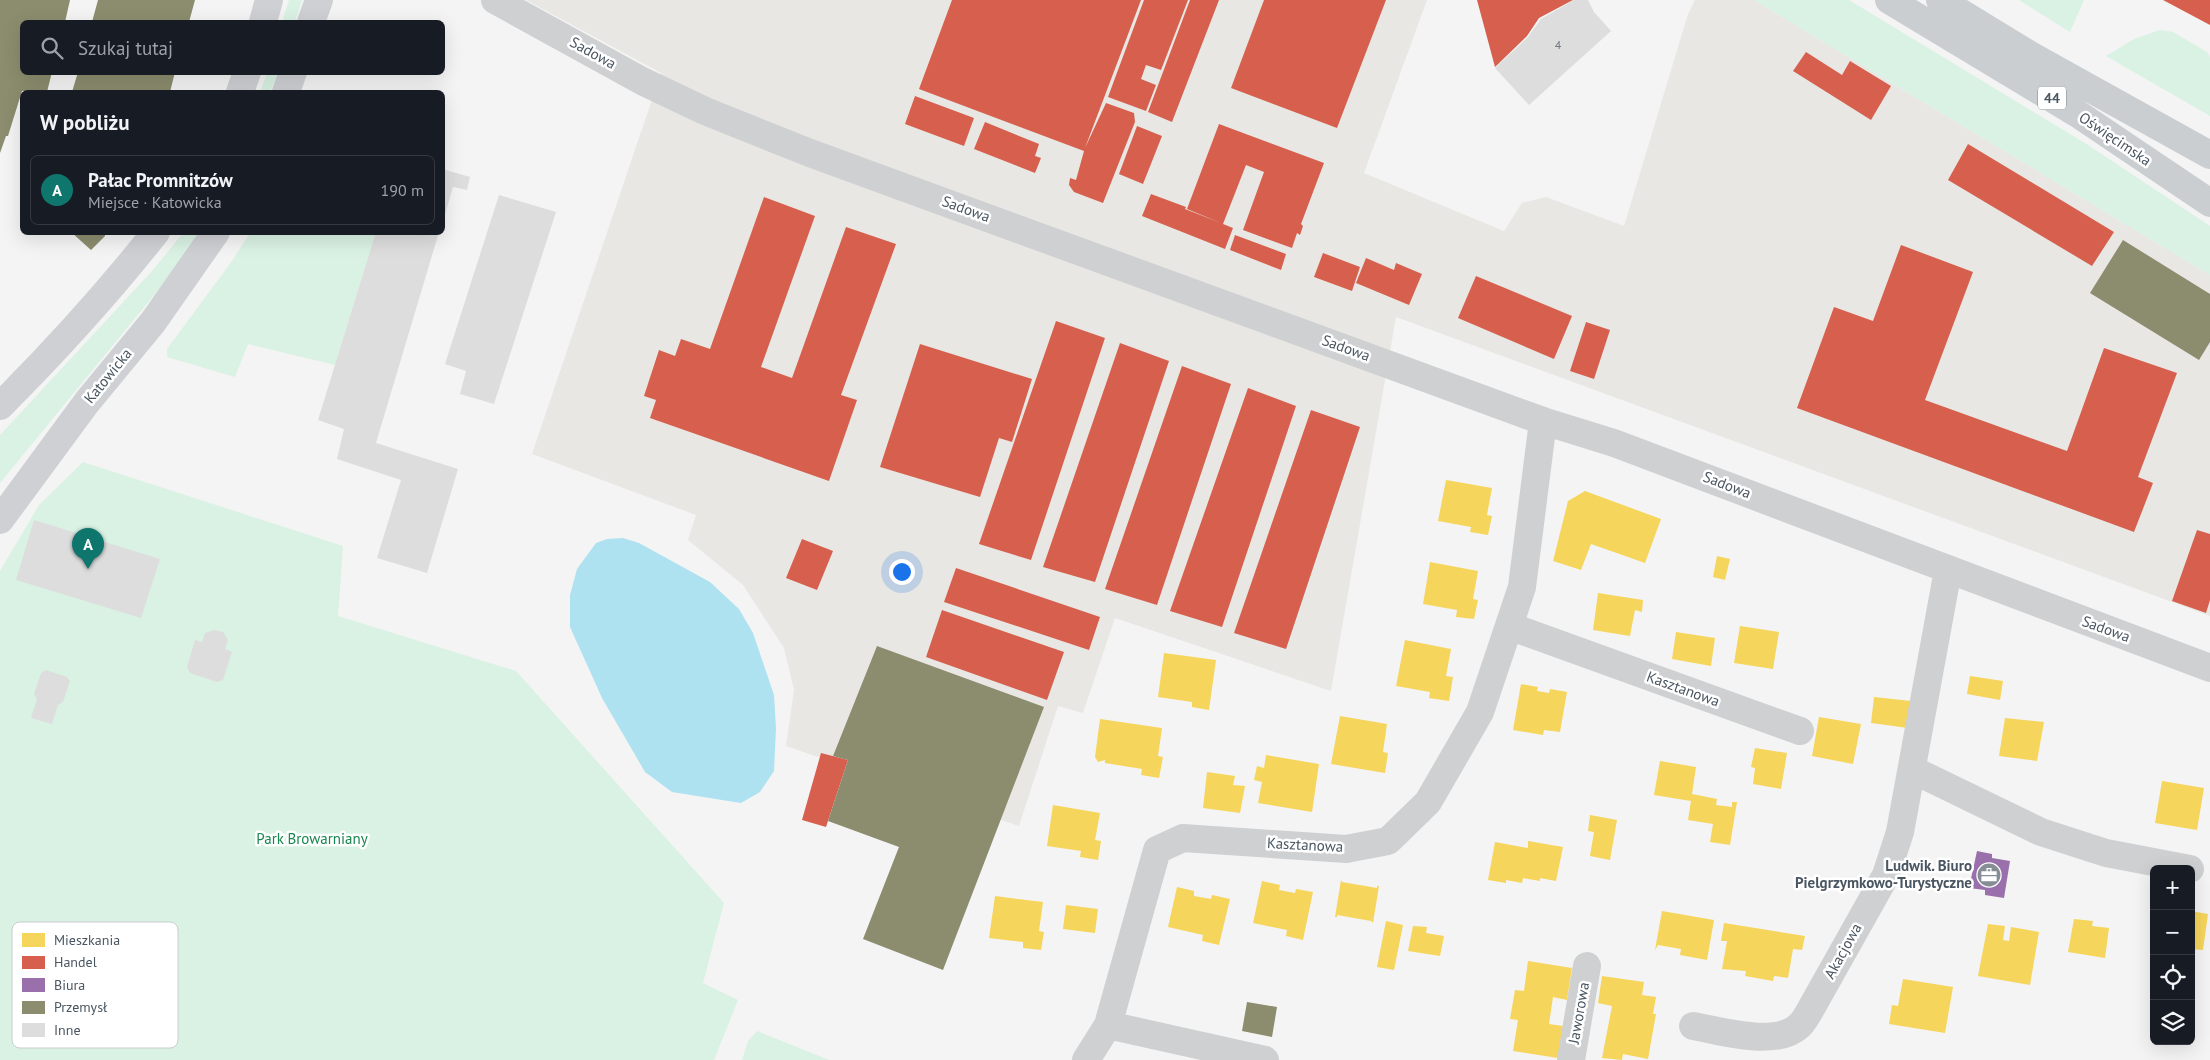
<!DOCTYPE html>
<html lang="pl">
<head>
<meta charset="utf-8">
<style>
  :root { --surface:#171b24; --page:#20242c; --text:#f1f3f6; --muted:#9ea1a6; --line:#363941; --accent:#0f766e }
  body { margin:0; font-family:"PT Sans",sans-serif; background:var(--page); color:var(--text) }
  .controls { position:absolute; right:15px; bottom:15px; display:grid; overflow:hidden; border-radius:8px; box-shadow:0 5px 20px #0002 }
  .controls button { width:45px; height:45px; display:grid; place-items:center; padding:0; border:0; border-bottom:1px solid var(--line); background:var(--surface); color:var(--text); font:25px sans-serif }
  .you { position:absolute; left:901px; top:571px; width:18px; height:18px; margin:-12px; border:4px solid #fff; border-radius:50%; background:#1a73e8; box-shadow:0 0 0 8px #1a73e833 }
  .badge { display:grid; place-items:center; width:32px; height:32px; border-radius:50%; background:var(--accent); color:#fff; font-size:16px; font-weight:700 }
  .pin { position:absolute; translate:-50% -41px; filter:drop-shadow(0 1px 2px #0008) }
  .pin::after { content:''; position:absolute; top:26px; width:18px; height:15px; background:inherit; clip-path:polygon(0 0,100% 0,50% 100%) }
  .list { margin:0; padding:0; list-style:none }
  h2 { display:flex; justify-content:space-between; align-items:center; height:65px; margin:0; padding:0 20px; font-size:21px }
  h2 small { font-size:16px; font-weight:400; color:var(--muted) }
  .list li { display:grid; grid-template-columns:32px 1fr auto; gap:15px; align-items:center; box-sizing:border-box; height:70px; margin:0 10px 10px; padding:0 10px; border:1px solid var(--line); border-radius:8px }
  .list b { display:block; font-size:19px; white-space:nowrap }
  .list p { margin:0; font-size:16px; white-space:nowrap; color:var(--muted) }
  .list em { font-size:16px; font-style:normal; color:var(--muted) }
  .icon { flex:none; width:28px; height:28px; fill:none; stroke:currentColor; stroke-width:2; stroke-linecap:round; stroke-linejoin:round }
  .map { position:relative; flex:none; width:2210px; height:1060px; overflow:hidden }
  .search { position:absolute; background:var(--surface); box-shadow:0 5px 20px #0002; left:20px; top:20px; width:425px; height:55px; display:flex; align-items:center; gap:12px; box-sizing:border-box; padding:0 18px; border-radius:8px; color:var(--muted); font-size:19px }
  .panel { position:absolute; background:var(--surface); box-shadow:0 5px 20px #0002; left:20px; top:90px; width:425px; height:145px; border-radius:8px }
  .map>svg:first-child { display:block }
  .commercial { fill:#e8e7e3 }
  .green { fill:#d9f2e3 }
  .water { fill:#aee2f0 }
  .homes { fill:#f6d55c }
  .shops { fill:#d6604d }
  .offices { fill:#9970ab }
  .industry { fill:#8c8c6e }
  .building { fill:#ddddde }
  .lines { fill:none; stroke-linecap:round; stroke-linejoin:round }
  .minor { stroke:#ced0d2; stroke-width:28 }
  .secondary { stroke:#ced0d4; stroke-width:28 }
  .primary { stroke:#caced1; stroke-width:28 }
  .labels { text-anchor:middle; stroke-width:5; stroke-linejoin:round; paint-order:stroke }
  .number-label { font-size:12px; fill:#707881 }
  .shield { fill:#fff; stroke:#808990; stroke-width:1 }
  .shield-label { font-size:14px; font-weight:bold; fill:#4a5661 }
  .street-label { font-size:15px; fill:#4a5661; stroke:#fff }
  .park-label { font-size:15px; fill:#17864f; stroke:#fff }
  .poi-label { font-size:15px; font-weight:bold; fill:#4a5661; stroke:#fff; text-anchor:end }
  .key { fill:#fff; stroke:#c9ccd0; stroke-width:1 }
  .key-label { font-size:14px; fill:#4a5661 }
</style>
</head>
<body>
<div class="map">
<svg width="2210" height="1060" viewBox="0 0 2210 1060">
  <rect width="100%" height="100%" fill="#f4f4f4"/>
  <path class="commercial" d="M 526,0 L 1427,0 L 1364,173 L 1504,231 L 1522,203 L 1546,197 L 1624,226 L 1688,14 L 1695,0 L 1754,0 L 2210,275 L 2210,616 L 1396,317 L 1331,691 L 1115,618 L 1083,713 L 1058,706 L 1019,826 L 786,746 L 794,690 L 784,648 L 743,585 L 688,540 L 696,515 L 532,454 L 661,73 Z"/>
  <path class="green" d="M 289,0 L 302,0 L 295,22 L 282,22 Z
    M 1754,0 L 1849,0 L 2088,145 L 2210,226 L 2210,275 Z
    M 2019,0 L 2084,0 L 2070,32 Z
    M 2160,30 L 2173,32 L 2207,52 L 2210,57 L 2210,116 L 2106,56 L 2134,39 Z
    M 267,73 L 278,73 L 270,92 L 260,92 Z
    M 183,233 L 198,233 L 164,283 L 0,483 L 0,435 L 152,271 Z
    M 250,233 L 376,233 L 335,365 L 248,344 L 235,377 L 167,357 L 167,349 L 232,261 Z
    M 83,462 L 343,546 L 338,616 L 516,671 L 724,903 L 703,983 L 738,1000 L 714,1060 L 0,1060 L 0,571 L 39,505 Z
    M 757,1031 L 829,1060 L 742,1060 L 748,1041 Z"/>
  <path class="water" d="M 623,538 L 639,543 L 710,582 L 739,609 L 753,633 L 774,695 L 776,728 L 774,771 L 760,792 L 741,803 L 672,792 L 645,772 L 602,698 L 570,627 L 570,595 L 577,569 L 596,543 L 607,539 Z"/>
  <path class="homes" d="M 1446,480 L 1492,488 L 1487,515 L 1492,516 L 1488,535 L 1470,532 L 1471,527 L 1438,521 Z
    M 1585,491 L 1661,519 L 1645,563 L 1591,544 L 1581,570 L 1553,561 L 1568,501 Z
    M 1717,556 L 1730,559 L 1725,580 L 1713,577 Z
    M 1430,562 L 1478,571 L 1473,599 L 1478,600 L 1474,619 L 1456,617 L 1457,610 L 1423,604 Z
    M 1598,593 L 1643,600 L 1642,612 L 1635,610 L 1630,636 L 1593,630 Z
    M 1740,626 L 1779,632 L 1773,669 L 1734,663 Z
    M 1676,632 L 1715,638 L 1711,666 L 1672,659 Z
    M 1405,640 L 1451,649 L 1446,676 L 1453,677 L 1449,701 L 1429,698 L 1430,692 L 1396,686 Z
    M 1164,653 L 1216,660 L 1209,710 L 1192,707 L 1192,702 L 1158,697 Z
    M 1970,676 L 2003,681 L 2000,700 L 1967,694 Z
    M 1521,684 L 1538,687 L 1537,691 L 1549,693 L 1550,689 L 1567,692 L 1560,732 L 1544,730 L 1543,735 L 1513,730 Z
    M 1874,697 L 1911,701 L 1908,728 L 1871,723 Z
    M 1340,716 L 1387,724 L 1383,752 L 1388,753 L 1385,773 L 1331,764 Z
    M 1819,717 L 1861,724 L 1853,764 L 1812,756 Z
    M 2005,718 L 2044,722 L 2037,761 L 1999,756 Z
    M 1100,719 L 1162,728 L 1158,756 L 1163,757 L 1159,778 L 1141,775 L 1142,769 L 1105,763 L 1105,760 L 1098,762 L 1095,757 Z
    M 1755,748 L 1787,753 L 1781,789 L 1753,784 L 1755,768 L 1751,767 Z
    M 1266,755 L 1319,764 L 1312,812 L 1258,803 L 1262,782 L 1254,780 L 1257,766 L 1264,768 Z
    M 1660,761 L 1696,767 L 1692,794 L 1717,799 L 1716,805 L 1732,807 L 1732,802 L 1737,802 L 1730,845 L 1710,842 L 1713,824 L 1688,820 L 1691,801 L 1654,795 Z
    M 1207,772 L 1235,776 L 1233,785 L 1245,786 L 1240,813 L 1203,808 Z
    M 2162,781 L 2204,788 L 2197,830 L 2155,823 Z
    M 1053,805 L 1100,813 L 1095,840 L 1101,841 L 1098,860 L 1080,857 L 1081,851 L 1047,846 Z
    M 1590,815 L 1617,820 L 1610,860 L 1590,856 L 1594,832 L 1588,831 Z
    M 1528,841 L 1563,847 L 1556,881 L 1540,878 L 1540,881 L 1523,878 L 1522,883 L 1506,880 L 1506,883 L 1488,880 L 1495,842 L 1528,848 Z
    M 1341,880 L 1342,882 L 1377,888 L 1377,886 L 1379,886 L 1373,923 L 1371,921 L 1337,915 L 1337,917 L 1335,917 Z
    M 1262,881 L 1280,885 L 1279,890 L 1295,893 L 1296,889 L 1313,892 L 1303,940 L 1286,936 L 1287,930 L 1253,923 Z
    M 1177,887 L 1194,891 L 1194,896 L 1211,899 L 1212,895 L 1230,899 L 1219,945 L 1202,941 L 1203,935 L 1168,927 Z
    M 995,896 L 1043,902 L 1039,931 L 1044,932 L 1041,950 L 1023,948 L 1023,942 L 989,938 Z
    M 1066,905 L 1098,909 L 1095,933 L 1063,929 Z
    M 1662,911 L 1714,920 L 1707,960 L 1680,955 L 1681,949 L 1658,945 L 1655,950 Z
    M 2191,911 L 2208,914 L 2203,950 L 2191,949 Z
    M 2074,919 L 2093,921 L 2092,926 L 2109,928 L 2105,958 L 2068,952 Z
    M 1386,921 L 1403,925 L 1394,970 L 1377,967 Z
    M 1724,923 L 1805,936 L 1802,950 L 1793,949 L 1788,978 L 1774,976 L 1773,981 L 1745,976 L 1746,971 L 1722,969 L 1727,941 L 1721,941 Z
    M 1988,924 L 2005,926 L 2003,940 L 2009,941 L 2011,927 L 2039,932 L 2030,985 L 1978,976 Z
    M 1413,926 L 1427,927 L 1426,933 L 1444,936 L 1440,956 L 1408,951 Z
    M 1528,961 L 1572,968 L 1567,1000 L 1553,997 L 1549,1024 L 1563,1026 L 1558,1058 L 1513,1051 L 1518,1020 L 1510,1019 L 1515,990 L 1524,991 Z
    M 1602,976 L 1644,982 L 1642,995 L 1656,997 L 1653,1014 L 1656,1014 L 1648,1059 L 1623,1054 L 1622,1060 L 1602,1058 L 1612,1006 L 1598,1003 Z
    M 1903,979 L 1953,987 L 1945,1033 L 1889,1024 L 1892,1005 L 1898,1006 Z"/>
  <path class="shops" d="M 952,0 L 1141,0 L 1085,148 L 1106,103 L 1134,113 L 1135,122 L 1103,203 L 1074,192 L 1069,185 L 1070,178 L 1076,180 L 1084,151 L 919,89 Z
    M 1144,0 L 1188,0 L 1161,70 L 1146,65 L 1141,79 L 1156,85 L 1146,111 L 1108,97 Z
    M 1190,0 L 1219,0 L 1172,122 L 1148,112 Z
    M 1264,0 L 1386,0 L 1337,128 L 1231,88 Z
    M 1477,0 L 1573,0 L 1539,18 L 1527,36 L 1495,67 Z
    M 2163,0 L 2210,0 L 2210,25 Z
    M 1806,52 L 1842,75 L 1850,61 L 1891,86 L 1871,120 L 1793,71 Z
    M 915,96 L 974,118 L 964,146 L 905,124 Z
    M 985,122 L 1039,144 L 1035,156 L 1041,158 L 1035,173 L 974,149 Z
    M 1219,124 L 1324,163 L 1301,224 L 1303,226 L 1300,235 L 1297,233 L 1292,248 L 1243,230 L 1264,172 L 1246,165 L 1223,224 L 1233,228 L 1225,249 L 1142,216 L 1151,194 L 1186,207 L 1185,209 L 1221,223 L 1187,209 Z
    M 1137,126 L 1162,136 L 1143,184 L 1119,174 Z
    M 1968,144 L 2114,232 L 2092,266 L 1948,180 Z
    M 764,197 L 815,216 L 761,367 L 792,378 L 846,227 L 896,244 L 841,395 L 857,400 L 829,481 L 650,418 L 656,400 L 644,396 L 659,350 L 675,356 L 681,339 L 710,349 Z
    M 1235,235 L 1286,254 L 1281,270 L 1230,250 Z
    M 1901,245 L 1973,272 L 1925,400 L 2067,451 L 2104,348 L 2177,373 L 2138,477 L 2153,483 L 2134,532 L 1797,408 L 1834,307 L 1873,321 Z
    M 1323,253 L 1360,267 L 1352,291 L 1314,277 Z
    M 1366,258 L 1394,270 L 1396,263 L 1422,274 L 1409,305 L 1356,283 Z
    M 1476,276 L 1572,316 L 1554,359 L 1458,318 Z
    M 1056,321 L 1105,338 L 1031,560 L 979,544 Z
    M 1586,322 L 1610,330 L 1594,379 L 1570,371 Z
    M 1120,343 L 1169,361 L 1095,582 L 1043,567 Z
    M 920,344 L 1032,379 L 1012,442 L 999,438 L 980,497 L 880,467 Z
    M 1182,366 L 1231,384 L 1157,605 L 1105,589 Z
    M 1248,388 L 1296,406 L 1222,627 L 1170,611 Z
    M 1311,410 L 1360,427 L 1286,649 L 1234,633 Z
    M 2197,530 L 2210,534 L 2210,600 L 2206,613 L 2172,601 Z
    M 802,539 L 833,551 L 817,590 L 786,578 Z
    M 956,568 L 1100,617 L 1089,650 L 944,602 Z
    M 942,610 L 1064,652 L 1047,700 L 926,657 Z
    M 821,753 L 848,760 L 826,827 L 802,820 Z"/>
  <path class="offices" d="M 1977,851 L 1992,854 L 1992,858 L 2010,861 L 2004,898 L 1985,895 L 1985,890 L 1969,888 Z"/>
  <path class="industry" d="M 0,0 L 70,0 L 65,22 L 22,22 L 22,72 L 52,72 L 47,92 L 22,91 L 8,136 L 6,136 L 0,153 Z
    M 98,0 L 195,0 L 189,22 L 92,22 Z
    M 78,72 L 175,72 L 170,92 L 72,92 Z
    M 71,232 L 105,232 L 105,236 L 91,250 Z
    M 2123,240 L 2210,294 L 2210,342 L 2199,360 L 2090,293 Z
    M 877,646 L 1044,707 L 943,970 L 863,939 L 899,847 L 828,821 L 848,760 L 833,756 Z
    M 1247,1002 L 1277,1007 L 1272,1037 L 1242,1031 Z"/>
  <path class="building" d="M 1574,0 L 1588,0 L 1594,12 L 1611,31 L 1529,105 L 1495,68 L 1528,37 L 1541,19 Z
    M 442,169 L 470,177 L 467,190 L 453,187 L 443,221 Z
    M 499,195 L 556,212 L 494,404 L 460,394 L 466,371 L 445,364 Z
    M 376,232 L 439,232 L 376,443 L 458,469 L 427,573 L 377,558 L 401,480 L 337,459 L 344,429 L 318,420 Z
    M 34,520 L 160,559 L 141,618 L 16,580 Z
    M 214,630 L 223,632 L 228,640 L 225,649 L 232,652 L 223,680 L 217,682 L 190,673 L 187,667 L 195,640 L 202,642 L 205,633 Z
    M 46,670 L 67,677 L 70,681 L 63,702 L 58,705 L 52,724 L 31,718 L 37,699 L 34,694 L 41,673 Z"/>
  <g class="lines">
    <path class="minor" d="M 495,0 L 642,81 L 705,111 L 810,153 L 1543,421 L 1614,443 L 2210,668
      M 1509,626 L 1800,731
      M 1913,770 L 2041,832 L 2106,853 L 2190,869
      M 1108,1025 L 1265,1060
      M 1693,1026 C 1722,1031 1777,1048 1800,1025 C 1805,1020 1809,1012 1813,1005 L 1886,875 L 1900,832 L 1948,570
      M 1086,1060 L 1108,1025 L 1157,850 L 1183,838 L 1346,849 L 1388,841 L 1428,802 L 1480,712 L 1522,587 L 1543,421
      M 1571,1060 L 1587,966"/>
    <path class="secondary" d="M 263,22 L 269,0
      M 311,22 L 319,0
      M 240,92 L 247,72
      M 286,92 L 293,72
      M 0,406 C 56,350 107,294 156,232
      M 0,520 L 87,402 L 153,322 L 216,232"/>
    <path class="primary" d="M 1889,0 L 2078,114 L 2210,203
      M 1940,0 L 2030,55 L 2210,155"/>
  </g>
  <defs>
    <symbol id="office-disc" viewBox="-11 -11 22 22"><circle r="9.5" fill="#868d94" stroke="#fff"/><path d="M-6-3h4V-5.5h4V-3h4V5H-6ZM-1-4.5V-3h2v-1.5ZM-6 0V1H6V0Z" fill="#fff"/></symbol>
  </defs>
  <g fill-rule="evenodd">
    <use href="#office-disc" x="1975" y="861" width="28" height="28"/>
  </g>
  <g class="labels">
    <g class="number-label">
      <text x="1558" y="49">4</text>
    </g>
    <rect class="shield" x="2038" y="86.5" width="28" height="23" rx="4"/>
    <g class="shield-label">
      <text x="2052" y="103">44</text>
    </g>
    <g class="street-label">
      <text transform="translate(593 53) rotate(29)" y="5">Sadowa</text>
      <text transform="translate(2115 139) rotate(34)" y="5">Oświęcimska</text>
      <text transform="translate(966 209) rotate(20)" y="5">Sadowa</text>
      <text transform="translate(1346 348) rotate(20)" y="5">Sadowa</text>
      <text transform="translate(108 376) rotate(-51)" y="5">Katowicka</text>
      <text transform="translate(1727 485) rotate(21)" y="5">Sadowa</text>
      <text transform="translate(2106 629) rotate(20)" y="5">Sadowa</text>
      <text transform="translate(1683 689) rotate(20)" y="5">Kasztanowa</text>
      <text transform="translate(1305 845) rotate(3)" y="5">Kasztanowa</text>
      <text transform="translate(1843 951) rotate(-61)" y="5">Akacjowa</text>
      <text transform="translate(1579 1013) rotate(-80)" y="5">Jaworowa</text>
    </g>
    <g class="park-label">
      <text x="312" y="844">Park Browarniany</text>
    </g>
    <g class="poi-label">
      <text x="1972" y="871">Ludwik. Biuro<tspan x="1972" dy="17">Pielgrzymkowo-Turystyczne</tspan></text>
    </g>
  </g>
  <rect x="12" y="922" width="166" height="126" rx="8" class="key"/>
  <rect x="22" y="933" width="23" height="14" fill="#f6d55c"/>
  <rect x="22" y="956" width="23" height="13" fill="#d6604d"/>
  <rect x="22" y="978" width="23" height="14" fill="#9970ab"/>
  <rect x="22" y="1001" width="23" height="13" fill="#8c8c6e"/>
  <rect x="22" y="1023" width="23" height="14" fill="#ddddde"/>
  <g class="key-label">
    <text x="54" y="945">Mieszkania</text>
    <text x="54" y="967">Handel</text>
    <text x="54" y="990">Biura</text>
    <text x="54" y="1012">Przemysł</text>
    <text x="54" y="1035">Inne</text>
  </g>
</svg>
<div class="controls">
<button>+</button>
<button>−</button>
<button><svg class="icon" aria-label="locate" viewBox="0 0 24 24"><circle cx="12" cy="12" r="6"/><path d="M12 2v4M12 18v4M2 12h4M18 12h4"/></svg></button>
<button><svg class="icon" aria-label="layers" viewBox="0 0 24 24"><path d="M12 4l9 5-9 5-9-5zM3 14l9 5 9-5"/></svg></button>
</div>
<div class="you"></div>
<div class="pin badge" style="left:88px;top:569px">A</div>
<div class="search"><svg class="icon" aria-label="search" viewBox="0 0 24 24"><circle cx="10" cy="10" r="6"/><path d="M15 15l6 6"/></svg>Szukaj tutaj</div>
<section class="panel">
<h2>W pobliżu<small></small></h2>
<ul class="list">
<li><span class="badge">A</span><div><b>Pałac Promnitzów</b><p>Miejsce · Katowicka</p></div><em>190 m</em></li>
</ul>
</section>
</div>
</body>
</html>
